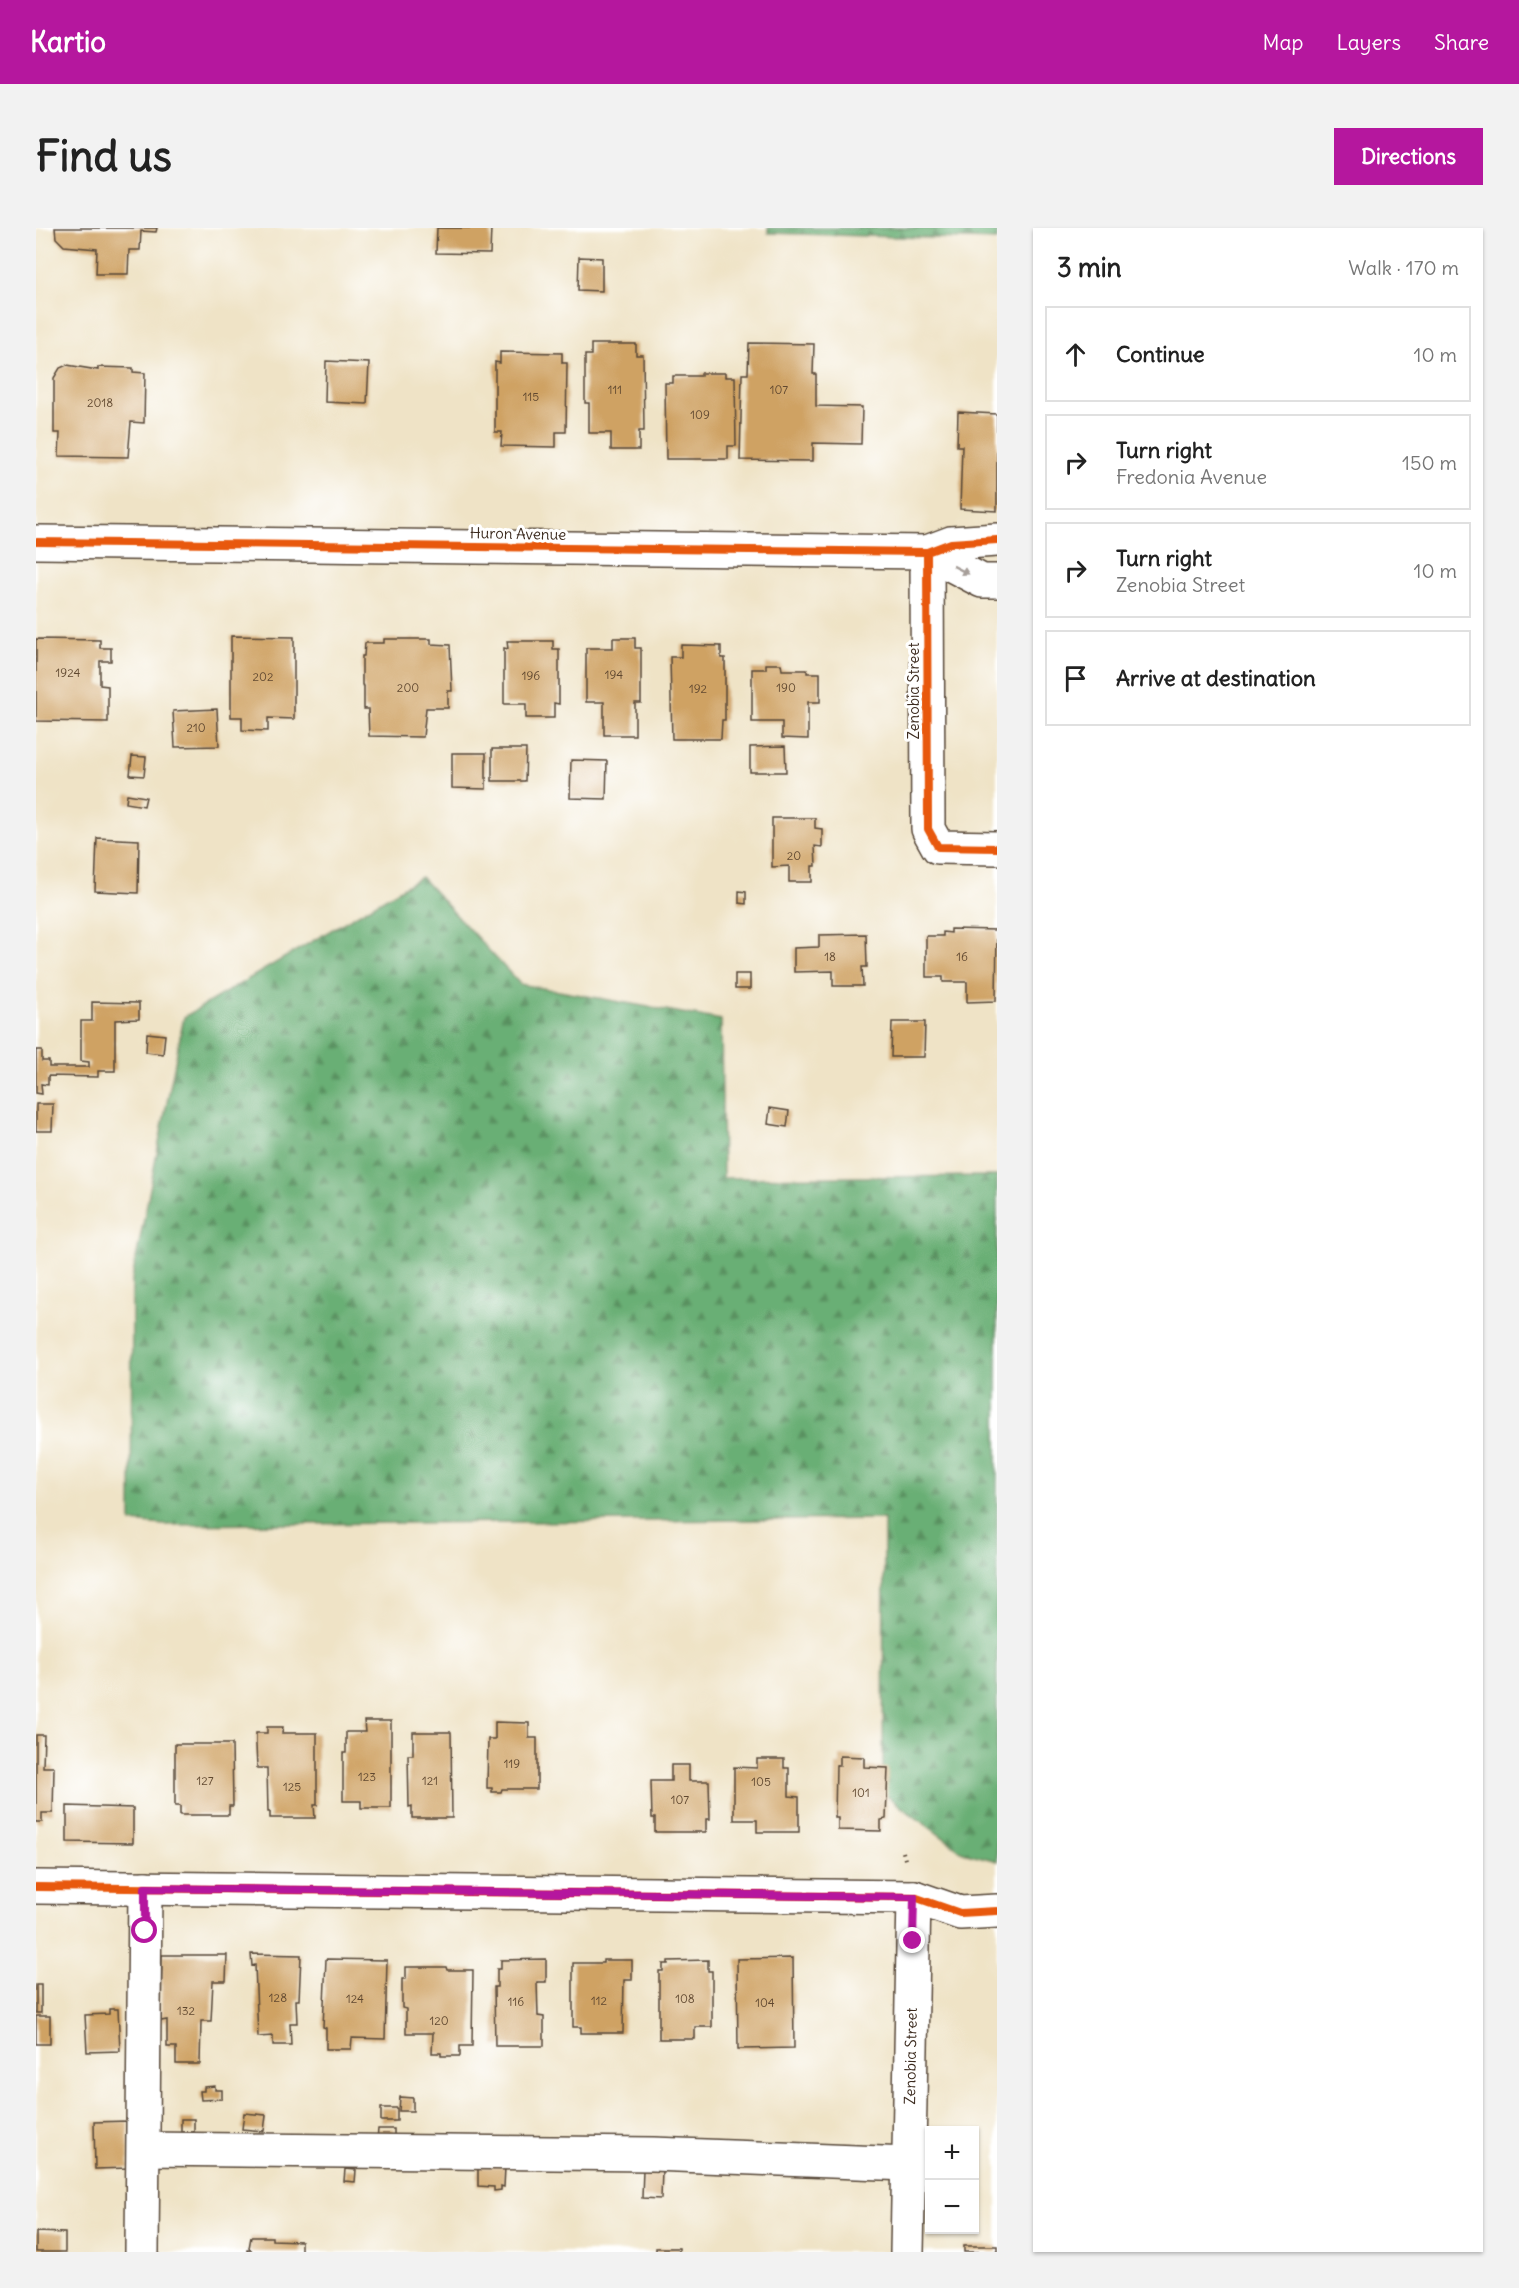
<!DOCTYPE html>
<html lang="en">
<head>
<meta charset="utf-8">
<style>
  :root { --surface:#fff; --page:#f2f2f2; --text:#222; --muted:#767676; --line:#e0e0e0; --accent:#b5179e }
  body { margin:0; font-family:Delius,sans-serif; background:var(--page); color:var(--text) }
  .controls { position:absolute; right:18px; bottom:18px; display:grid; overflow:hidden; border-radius:0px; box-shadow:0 2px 4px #0004 }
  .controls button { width:54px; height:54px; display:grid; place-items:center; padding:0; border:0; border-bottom:2px solid var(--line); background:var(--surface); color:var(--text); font:30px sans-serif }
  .stop { position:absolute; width:18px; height:18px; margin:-14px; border:4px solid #b5179e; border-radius:50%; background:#fff }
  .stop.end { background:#b5179e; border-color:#fff; box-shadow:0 2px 6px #0008 }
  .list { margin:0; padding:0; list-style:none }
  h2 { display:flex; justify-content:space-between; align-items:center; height:78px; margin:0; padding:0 24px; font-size:26px }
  h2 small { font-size:20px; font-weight:400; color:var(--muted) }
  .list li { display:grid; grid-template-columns:39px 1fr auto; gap:18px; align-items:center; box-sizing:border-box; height:96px; margin:0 12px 12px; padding:0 12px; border:2px solid var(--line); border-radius:0px }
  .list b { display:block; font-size:22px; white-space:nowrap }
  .list p { margin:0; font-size:20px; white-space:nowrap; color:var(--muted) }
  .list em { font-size:20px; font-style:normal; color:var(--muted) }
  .icon { flex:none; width:33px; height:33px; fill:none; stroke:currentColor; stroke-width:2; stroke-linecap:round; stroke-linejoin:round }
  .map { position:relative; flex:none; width:961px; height:2024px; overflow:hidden; border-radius:0px }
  header { display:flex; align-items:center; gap:36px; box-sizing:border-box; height:84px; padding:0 30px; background:var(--accent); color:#fff }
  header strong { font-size:28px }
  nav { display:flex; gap:33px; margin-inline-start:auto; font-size:21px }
  .intro { display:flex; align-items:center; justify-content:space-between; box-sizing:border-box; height:144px; padding:0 36px }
  h1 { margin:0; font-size:42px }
  .button { padding:15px 27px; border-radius:0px; background:var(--accent); color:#fff; font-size:21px; font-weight:700 }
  main { display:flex; gap:36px; padding:0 36px }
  aside { flex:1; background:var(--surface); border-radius:0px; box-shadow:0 2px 4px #0004 }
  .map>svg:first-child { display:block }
  .forest { fill:url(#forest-firs); stroke:#526c49; stroke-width:1.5 }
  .building { fill:#cfa264 }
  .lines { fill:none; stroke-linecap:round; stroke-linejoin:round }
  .minor-casing { stroke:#564637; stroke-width:36 }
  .path { stroke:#564637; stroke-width:4; stroke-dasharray:1.5 4.5; stroke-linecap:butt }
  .minor { stroke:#fff; stroke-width:33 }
  .cycleway-casing { stroke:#fff; stroke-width:11 }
  .cycleway { stroke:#e8590c; stroke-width:8 }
  .oneway { fill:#a79f9a }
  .route { stroke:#b5179e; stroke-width:8 }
  .labels { text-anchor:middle; stroke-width:6; stroke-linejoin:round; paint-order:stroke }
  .number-label { font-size:12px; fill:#604830 }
  .street-label { font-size:15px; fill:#3b2a1e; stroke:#fff }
</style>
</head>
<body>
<header>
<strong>Kartio</strong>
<nav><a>Map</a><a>Layers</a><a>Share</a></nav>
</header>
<div class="intro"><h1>Find us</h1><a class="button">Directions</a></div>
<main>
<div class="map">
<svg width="961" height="2024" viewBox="0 0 961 2024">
  <defs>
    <pattern id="forest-firs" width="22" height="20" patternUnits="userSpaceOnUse" patternTransform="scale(1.5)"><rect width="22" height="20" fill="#69af74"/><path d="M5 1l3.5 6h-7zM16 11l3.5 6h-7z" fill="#588f5f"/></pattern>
  </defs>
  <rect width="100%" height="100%" fill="#fff"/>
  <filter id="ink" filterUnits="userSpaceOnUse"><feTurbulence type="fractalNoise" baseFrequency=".0167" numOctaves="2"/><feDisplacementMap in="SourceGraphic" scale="12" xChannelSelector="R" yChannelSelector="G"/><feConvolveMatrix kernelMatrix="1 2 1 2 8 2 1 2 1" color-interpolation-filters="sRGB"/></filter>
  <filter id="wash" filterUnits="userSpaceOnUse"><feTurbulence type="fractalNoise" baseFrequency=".008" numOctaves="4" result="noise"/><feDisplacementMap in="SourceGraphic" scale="24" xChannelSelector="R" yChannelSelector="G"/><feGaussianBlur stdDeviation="1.35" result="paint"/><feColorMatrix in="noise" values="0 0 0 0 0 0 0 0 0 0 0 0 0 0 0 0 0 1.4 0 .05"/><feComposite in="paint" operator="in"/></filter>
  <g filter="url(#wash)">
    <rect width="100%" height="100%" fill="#efe3c6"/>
    <path class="forest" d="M 732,0 L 961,0 L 961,12 L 732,5 Z
      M 385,649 L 484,756 L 685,792 L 687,950 L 961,948 L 961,1633 L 927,1624 L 847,1565 L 848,1291 L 128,1297 L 95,1294 L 96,1051 L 148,789 Z"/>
    <g id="blocks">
      <path class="building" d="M 19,0 L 121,0 L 120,4 L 105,3 L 104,22 L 93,22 L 92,46 L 60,46 L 61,21 L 28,18 L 20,10 Z
        M 401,0 L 455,0 L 454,26 L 400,25 Z
        M 543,29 L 566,30 L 566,63 L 542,62 Z
        M 713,115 L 778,116 L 777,146 L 780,146 L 780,178 L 826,179 L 825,216 L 777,215 L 777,233 L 704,232 L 706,146 L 712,146 Z
        M 555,116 L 600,116 L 600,127 L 607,127 L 608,203 L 603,203 L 603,222 L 575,222 L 575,205 L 553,205 L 553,175 L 549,175 L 549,127 L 555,127 Z
        M 464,124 L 526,125 L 526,135 L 531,135 L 530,204 L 520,204 L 520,219 L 465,218 L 466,204 L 459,204 L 459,134 L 464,135 Z
        M 290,133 L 333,135 L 331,176 L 289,174 Z
        M 31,137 L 62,142 L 62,139 L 97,140 L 97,144 L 109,145 L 108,195 L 95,194 L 92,229 L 23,228 L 24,205 L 18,205 L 18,150 L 24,140 Z
        M 665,145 L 689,145 L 689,149 L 699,149 L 700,218 L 692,218 L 692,231 L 630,231 L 629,155 L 637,155 L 637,148 L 665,148 Z
        M 922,184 L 961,186 L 961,283 L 924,281 L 926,218 L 921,218 Z
        M 195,408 L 258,409 L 258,491 L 232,490 L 232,503 L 206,502 L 206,489 L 195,489 Z
        M 577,410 L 599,410 L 599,420 L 605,420 L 605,475 L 599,475 L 599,507 L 568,507 L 568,474 L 550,474 L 550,420 L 577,420 Z
        M 0,411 L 64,412 L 64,420 L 75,420 L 75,433 L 64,433 L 64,457 L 72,458 L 72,494 L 0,493 Z
        M 348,411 L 395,411 L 395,416 L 414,417 L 416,463 L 412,463 L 412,480 L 390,480 L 387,509 L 333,508 L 332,481 L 328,481 L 328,458 L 326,457 L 326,428 L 328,428 L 329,415 L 348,415 Z
        M 471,413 L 517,413 L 517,421 L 523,421 L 523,476 L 518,475 L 518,490 L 490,490 L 490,476 L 468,476 L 468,420 L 472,421 Z
        M 645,417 L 685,418 L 685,430 L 689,430 L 689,492 L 686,492 L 685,511 L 636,511 L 634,429 L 645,429 Z
        M 730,436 L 745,436 L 746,442 L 771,442 L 771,445 L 784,445 L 784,474 L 772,474 L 772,511 L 746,510 L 746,494 L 716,494 L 716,441 L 730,441 Z
        M 181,481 L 183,518 L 139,519 L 137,483 Z
        M 749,518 L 750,544 L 714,544 L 714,519 Z
        M 456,521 L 490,521 L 489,553 L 456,553 Z
        M 416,525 L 450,525 L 450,561 L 416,560 Z
        M 96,528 L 110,529 L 108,548 L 94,547 Z
        M 535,532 L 571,533 L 570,571 L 534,570 Z
        M 91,566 L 110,569 L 108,578 L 90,575 Z
        M 736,590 L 779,590 L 779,600 L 786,601 L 786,619 L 779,618 L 780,638 L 776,638 L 776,654 L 753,654 L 753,638 L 736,639 Z
        M 61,610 L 103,612 L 102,665 L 59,663 Z
        M 703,663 L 710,664 L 710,676 L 703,675 Z
        M 915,701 L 961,702 L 960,773 L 931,774 L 931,754 L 907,754 L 907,749 L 890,749 L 890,708 L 907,708 L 907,704 L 915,705 Z
        M 830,706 L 831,739 L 826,739 L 827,758 L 797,758 L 797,743 L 758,744 L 758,720 L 783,719 L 783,707 Z
        M 699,746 L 714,746 L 714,761 L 699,761 Z
        M 56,774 L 103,775 L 103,791 L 79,792 L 79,843 L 62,843 L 62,849 L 12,848 L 12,857 L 5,856 L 6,866 L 0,865 L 0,822 L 6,822 L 6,833 L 13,833 L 13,839 L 53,839 L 53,834 L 45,833 L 45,793 L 56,793 Z
        M 856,794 L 889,794 L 888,829 L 855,829 Z
        M 111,805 L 129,807 L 127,826 L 110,824 Z
        M 0,876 L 17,876 L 16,903 L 0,903 Z
        M 734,880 L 753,883 L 751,899 L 732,896 Z
        M 328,1493 L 355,1493 L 355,1580 L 325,1580 L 325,1573 L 307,1573 L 307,1525 L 310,1525 L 310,1504 L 329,1504 Z
        M 459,1494 L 493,1495 L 493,1510 L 501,1510 L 501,1561 L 466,1561 L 465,1564 L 456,1564 L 456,1560 L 451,1560 L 452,1511 L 459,1511 Z
        M 231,1499 L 247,1499 L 246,1505 L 281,1505 L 281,1577 L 278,1577 L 279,1590 L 234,1590 L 234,1584 L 232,1584 L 231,1540 L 221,1540 L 220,1516 L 220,1505 L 231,1505 Z
        M 377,1504 L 415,1504 L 416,1590 L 376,1590 L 376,1578 L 373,1579 L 372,1527 L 377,1527 Z
        M 0,1507 L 8,1507 L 7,1539 L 18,1539 L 17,1585 L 6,1585 L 6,1594 L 0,1594 Z
        M 139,1516 L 196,1516 L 197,1578 L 193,1578 L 193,1587 L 144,1587 L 144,1578 L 139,1578 Z
        M 804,1528 L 828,1529 L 828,1539 L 852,1540 L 850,1591 L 845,1592 L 845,1603 L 802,1602 L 802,1590 L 799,1590 L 800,1537 L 804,1537 Z
        M 721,1531 L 748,1531 L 748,1540 L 753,1540 L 753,1568 L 763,1569 L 763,1604 L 721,1604 L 721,1592 L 698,1592 L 698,1539 L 721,1540 Z
        M 635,1537 L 653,1537 L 653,1553 L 673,1553 L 674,1591 L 670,1591 L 670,1604 L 619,1604 L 619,1590 L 616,1590 L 615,1553 L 635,1553 Z
        M 31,1578 L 97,1580 L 97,1615 L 31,1614 Z
        M 215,1726 L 265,1727 L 263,1772 L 260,1772 L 261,1795 L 254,1795 L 255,1817 L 237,1817 L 237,1808 L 222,1809 L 219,1737 L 216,1738 Z
        M 126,1727 L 191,1727 L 190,1753 L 177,1753 L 175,1793 L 165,1793 L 164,1836 L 140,1836 L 140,1819 L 131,1819 L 131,1792 L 125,1793 Z
        M 757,1730 L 758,1820 L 702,1821 L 701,1731 Z
        M 290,1731 L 351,1732 L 349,1811 L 316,1810 L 315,1821 L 290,1821 L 290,1800 L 287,1799 Z
        M 510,1731 L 510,1754 L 501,1754 L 502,1788 L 508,1789 L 508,1818 L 459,1818 L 458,1759 L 461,1759 L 461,1741 L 465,1741 L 465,1732 Z
        M 567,1732 L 596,1732 L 596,1752 L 588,1752 L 587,1805 L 545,1805 L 545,1799 L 537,1799 L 537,1735 L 567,1735 Z
        M 672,1732 L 672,1743 L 676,1743 L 676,1799 L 659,1799 L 659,1811 L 623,1811 L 623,1743 L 627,1743 L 627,1736 L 632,1736 L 632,1733 Z
        M 370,1739 L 410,1739 L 411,1742 L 437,1742 L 436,1818 L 424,1818 L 424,1828 L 405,1828 L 405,1825 L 396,1825 L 397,1805 L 370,1805 L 370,1781 L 366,1780 L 366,1751 L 370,1751 Z
        M 0,1757 L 5,1757 L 5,1785 L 0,1785 Z
        M 73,1781 L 82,1781 L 84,1823 L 51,1824 L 49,1787 L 73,1786 Z
        M 0,1788 L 14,1788 L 14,1816 L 0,1816 Z
        M 179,1858 L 179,1862 L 186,1862 L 186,1871 L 165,1872 L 164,1863 L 168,1863 L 168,1859 Z
        M 364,1869 L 377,1870 L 377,1883 L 363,1883 Z
        M 345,1880 L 361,1880 L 361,1893 L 345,1893 Z
        M 208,1885 L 230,1887 L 228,1903 L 206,1901 Z
        M 145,1891 L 158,1891 L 158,1904 L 145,1904 Z
        M 92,1893 L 93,1940 L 59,1941 L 58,1894 Z
        M 342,1901 L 358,1901 L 358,1912 L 341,1912 Z
        M 442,1939 L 469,1939 L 468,1959 L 465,1958 L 465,1962 L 458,1963 L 458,1959 L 442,1958 Z
        M 309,1941 L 320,1942 L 319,1954 L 308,1953 Z
        M 607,1941 L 626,1941 L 625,1971 L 606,1970 Z
        M 0,2004 L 29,2005 L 29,2024 L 0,2024 Z
        M 215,2009 L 236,2009 L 236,2012 L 265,2013 L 265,2024 L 211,2024 L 211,2022 L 215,2022 L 213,2020 Z
        M 928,2018 L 961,2018 L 961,2024 L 928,2024 Z
        M 620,2020 L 643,2020 L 643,2024 L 620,2024 Z"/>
    </g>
  </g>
  <g filter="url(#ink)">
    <use href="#blocks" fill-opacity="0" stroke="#564637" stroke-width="1.5"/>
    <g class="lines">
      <defs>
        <g id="minor">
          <path d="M 0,314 L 891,324 L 915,315 L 961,312"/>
          <path d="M 891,324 L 892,601 L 902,619 L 961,620"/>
          <path d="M 891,324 L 946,353 L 961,353"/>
          <path d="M 0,1659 L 878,1669 L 924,1685 L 961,1683"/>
          <path d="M 108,1921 L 617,1926 L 872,1936"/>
          <path d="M 106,2024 L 109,1660"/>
          <path id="s1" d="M 871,2024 L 878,1669"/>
        </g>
      </defs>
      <use href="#minor" class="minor-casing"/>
      <path class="path" d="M 867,1624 L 870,1635"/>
      <use href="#minor" class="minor"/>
      <defs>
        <path id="cycleway" d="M 0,314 L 891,324 L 915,315 L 961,312
          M 891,324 L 892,601 L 902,619 L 961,620
          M 0,1659 L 878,1669 L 924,1685 L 961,1683"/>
      </defs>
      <use href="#cycleway" class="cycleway-casing"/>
      <use href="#cycleway" class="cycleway"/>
    </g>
    <defs><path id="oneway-solid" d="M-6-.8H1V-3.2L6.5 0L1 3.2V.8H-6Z" transform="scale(1.5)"/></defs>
    <use class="oneway" href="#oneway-solid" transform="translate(925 342) rotate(27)"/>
  </g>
  <g class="lines" filter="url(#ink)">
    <path class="route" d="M 109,1703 L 109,1660 L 878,1669 L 877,1713"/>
  </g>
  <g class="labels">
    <g class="number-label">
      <text x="579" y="166">111</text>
      <text x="743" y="166">107</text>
      <text x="495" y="173">115</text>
      <text x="64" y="179">2018</text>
      <text x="664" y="191">109</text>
      <text x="32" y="449">1924</text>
      <text x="578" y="451">194</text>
      <text x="495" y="452">196</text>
      <text x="227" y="453">202</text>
      <text x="372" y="464">200</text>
      <text x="750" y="464">190</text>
      <text x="662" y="465">192</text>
      <text x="160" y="504">210</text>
      <text x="758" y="632">20</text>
      <text x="794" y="733">18</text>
      <text x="926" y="733">16</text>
      <text x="476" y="1540">119</text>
      <text x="331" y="1553">123</text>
      <text x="169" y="1557">127</text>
      <text x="394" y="1557">121</text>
      <text x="725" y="1558">105</text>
      <text x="256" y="1563">125</text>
      <text x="825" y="1569">101</text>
      <text x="644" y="1576">107</text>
      <text x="242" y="1774">128</text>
      <text x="319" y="1775">124</text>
      <text x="649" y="1775">108</text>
      <text x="563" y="1777">112</text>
      <text x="480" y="1778">116</text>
      <text x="729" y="1779">104</text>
      <text x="150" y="1787">132</text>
      <text x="403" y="1797">120</text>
    </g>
    <g class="street-label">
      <text transform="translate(482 306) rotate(1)" y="5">Huron Avenue</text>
      <text transform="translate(878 463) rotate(-90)" y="5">Zenobia Street</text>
      <text dy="5" stroke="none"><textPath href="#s1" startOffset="196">Zenobia Street</textPath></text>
    </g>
  </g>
</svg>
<div class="controls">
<button>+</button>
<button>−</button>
</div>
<div class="stop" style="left:109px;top:1703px"></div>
<div class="stop end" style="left:877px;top:1713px"></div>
</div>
<aside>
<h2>3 min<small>Walk · 170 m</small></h2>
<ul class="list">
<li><svg class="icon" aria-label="ahead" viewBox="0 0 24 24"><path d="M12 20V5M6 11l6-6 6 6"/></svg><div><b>Continue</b></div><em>10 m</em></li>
<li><svg class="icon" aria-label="right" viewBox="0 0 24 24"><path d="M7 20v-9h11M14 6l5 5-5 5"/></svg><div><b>Turn right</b><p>Fredonia Avenue</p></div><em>150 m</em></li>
<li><svg class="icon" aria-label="right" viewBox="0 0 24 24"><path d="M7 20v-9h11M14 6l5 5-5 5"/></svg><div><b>Turn right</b><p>Zenobia Street</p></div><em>10 m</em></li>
<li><svg class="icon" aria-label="arrive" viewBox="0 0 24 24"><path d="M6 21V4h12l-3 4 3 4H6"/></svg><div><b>Arrive at destination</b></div></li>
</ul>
</aside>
</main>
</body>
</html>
